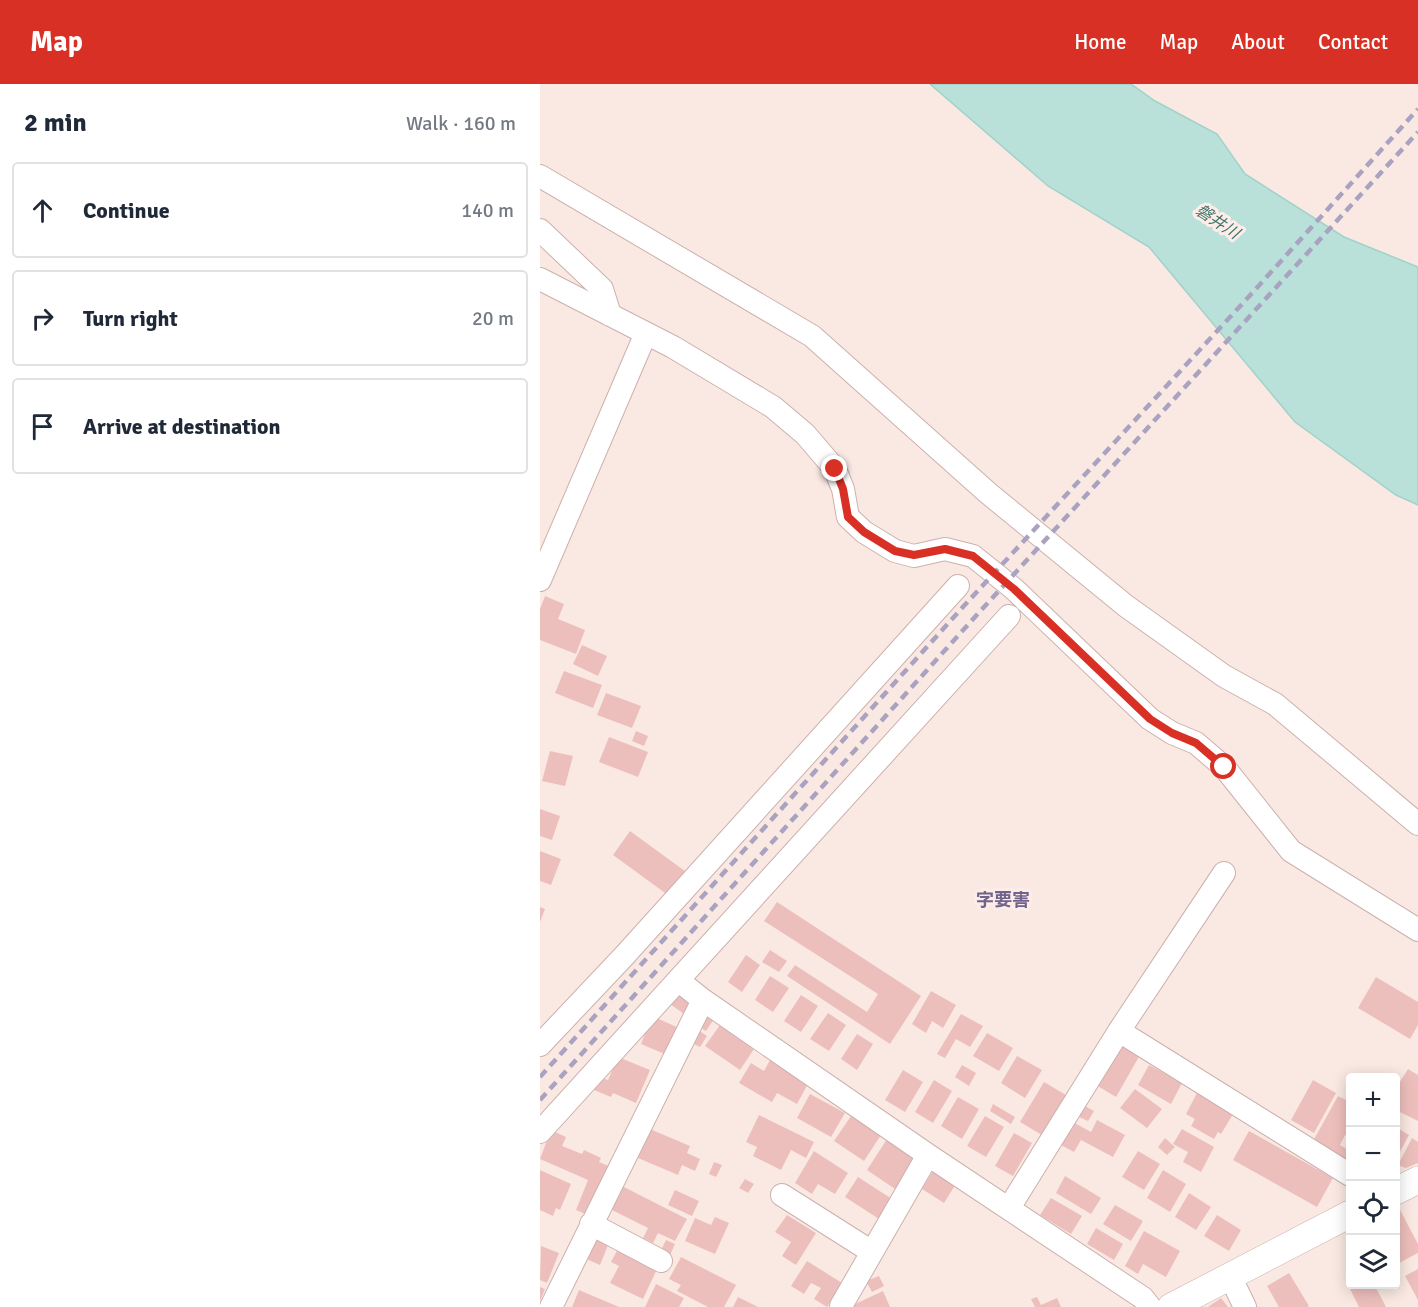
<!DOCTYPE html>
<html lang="en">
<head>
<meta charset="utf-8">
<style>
  :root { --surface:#fff; --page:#f6f6f7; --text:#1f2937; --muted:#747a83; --line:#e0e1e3; --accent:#d93025 }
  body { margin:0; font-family:Signika,"Noto Sans JP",sans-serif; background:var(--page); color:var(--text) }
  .controls { position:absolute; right:18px; bottom:18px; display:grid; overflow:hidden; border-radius:6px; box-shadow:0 3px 15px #0003 }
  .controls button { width:54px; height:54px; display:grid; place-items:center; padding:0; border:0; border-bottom:2px solid var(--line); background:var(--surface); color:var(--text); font:30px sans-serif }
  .stop { position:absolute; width:18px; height:18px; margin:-14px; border:4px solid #d93025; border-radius:50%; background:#fff }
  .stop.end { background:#d93025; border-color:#fff; box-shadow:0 2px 6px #0008 }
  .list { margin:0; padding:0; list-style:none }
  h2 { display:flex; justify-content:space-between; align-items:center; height:78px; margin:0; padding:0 24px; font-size:26px }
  h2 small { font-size:20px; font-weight:400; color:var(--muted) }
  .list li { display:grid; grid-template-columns:39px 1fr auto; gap:18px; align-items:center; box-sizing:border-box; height:96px; margin:0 12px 12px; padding:0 12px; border:2px solid var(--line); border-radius:6px }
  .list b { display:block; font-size:22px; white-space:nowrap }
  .list em { font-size:20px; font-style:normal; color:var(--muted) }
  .icon { flex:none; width:33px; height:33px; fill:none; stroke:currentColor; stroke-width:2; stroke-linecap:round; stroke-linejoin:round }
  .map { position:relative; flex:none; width:878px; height:1223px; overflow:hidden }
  header { display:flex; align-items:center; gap:36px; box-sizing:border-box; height:84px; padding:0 30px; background:var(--accent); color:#fff }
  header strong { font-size:28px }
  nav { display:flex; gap:33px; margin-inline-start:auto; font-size:21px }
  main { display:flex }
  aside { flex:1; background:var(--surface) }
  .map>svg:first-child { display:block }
  .water { fill:#b9e1d9; stroke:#a0d2c9; stroke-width:1.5 }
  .building { fill:#edbfbc }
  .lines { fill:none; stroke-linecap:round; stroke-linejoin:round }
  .minor-casing { stroke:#ccb0ad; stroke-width:24 }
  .tertiary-casing { stroke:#ccb0ad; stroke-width:28 }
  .minor { stroke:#fff; stroke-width:22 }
  .tertiary { stroke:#fff; stroke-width:27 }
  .rail { stroke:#a9a2c1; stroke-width:4.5; stroke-dasharray:9 6; stroke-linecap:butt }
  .route { stroke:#d93025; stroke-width:8 }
  .labels { text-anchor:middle; stroke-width:6; stroke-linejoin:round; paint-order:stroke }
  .water-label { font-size:16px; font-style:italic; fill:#40746b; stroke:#fdede8 }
  .quarter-label { font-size:18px; font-weight:bold; fill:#70638c; stroke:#fdede8 }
</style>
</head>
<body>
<header>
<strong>Map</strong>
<nav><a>Home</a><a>Map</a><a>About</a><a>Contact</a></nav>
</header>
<main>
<aside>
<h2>2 min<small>Walk · 160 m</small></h2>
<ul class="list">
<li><svg class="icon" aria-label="ahead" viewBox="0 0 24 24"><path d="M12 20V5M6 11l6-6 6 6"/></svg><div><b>Continue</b></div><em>140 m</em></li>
<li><svg class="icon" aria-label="right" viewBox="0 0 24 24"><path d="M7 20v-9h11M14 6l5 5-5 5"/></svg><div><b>Turn right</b></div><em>20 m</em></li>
<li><svg class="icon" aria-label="arrive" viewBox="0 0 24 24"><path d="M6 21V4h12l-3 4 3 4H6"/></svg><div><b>Arrive at destination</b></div></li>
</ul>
</aside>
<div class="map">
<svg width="878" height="1223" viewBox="0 0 878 1223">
  <rect width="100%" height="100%" fill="#fae9e2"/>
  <path class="water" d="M 390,0 L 591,0 L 615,17 L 677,50 L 705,90 L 804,153 L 878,183 L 878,421 L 856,411 L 755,338 L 609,163 L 508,102 Z"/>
  <path class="building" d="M 5,512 L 24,520 L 18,535 L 45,546 L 36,570 L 0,556 L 0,525 Z
    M 42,561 L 67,572 L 58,592 L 33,580 Z
    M 24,587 L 62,601 L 53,624 L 15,609 Z
    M 66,609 L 101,622 L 92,644 L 57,631 Z
    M 96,647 L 108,652 L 104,662 L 92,657 Z
    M 69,653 L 108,668 L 98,693 L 59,678 Z
    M 10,667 L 33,672 L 25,702 L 2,697 Z
    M 0,725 L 20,732 L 12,756 L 0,752 Z
    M 90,747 L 149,790 L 132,814 L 73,771 Z
    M 0,767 L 21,775 L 11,801 L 0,797 Z
    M 237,818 L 381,912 L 350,960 L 247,892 L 255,881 L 327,928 L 338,910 L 224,837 Z
    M 0,823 L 5,825 L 0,838 Z
    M 230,866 L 247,877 L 239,888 L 222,878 Z
    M 206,871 L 220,881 L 202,908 L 188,898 Z
    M 230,892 L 249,904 L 233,928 L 215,916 Z
    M 836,893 L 878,918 L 878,941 L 870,955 L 818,924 Z
    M 391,907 L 416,921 L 403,944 L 392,937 L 386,949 L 372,940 Z
    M 138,910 L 154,923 L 147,932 L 130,920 Z
    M 261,911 L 278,922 L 261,948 L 244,937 Z
    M 164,928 L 174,935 L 166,947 L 156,941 Z
    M 288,929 L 306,941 L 289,967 L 270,955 Z
    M 421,930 L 443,942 L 430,963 L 416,955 L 405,974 L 397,970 Z
    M 112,932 L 139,944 L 127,971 L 101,960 Z
    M 180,941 L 214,965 L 200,986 L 165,962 Z
    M 158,946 L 167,952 L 160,963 L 150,958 Z
    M 447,949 L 473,964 L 459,987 L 433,972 Z
    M 317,950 L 333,960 L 317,986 L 301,975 Z
    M 579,960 L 600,971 L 576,1013 L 556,1001 Z
    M 477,972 L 502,986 L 485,1014 L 461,999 Z
    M 78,973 L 110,986 L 96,1019 L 73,1009 L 71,1013 L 54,1006 L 59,993 L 68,996 Z
    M 230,976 L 269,998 L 257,1020 L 237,1009 L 232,1018 L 199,999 L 211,979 L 224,987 Z
    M 422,981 L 436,989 L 429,1002 L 415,993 Z
    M 609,981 L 642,999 L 631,1020 L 598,1001 Z
    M 868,985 L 878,991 L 878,1037 L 856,1026 L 856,1004 Z
    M 363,986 L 383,998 L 365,1028 L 345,1016 Z
    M 394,996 L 412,1007 L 393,1039 L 375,1028 Z
    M 773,996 L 796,1009 L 774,1049 L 751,1036 Z
    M 504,998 L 526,1011 L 502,1051 L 480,1038 Z
    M 595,1005 L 622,1025 L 607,1044 L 580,1024 Z
    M 657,1009 L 693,1030 L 681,1050 L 678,1048 L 674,1055 L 651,1042 L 655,1035 L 646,1030 Z
    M 270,1010 L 305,1029 L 291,1053 L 257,1034 Z
    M 798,1012 L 810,1018 L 810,1054 L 805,1051 L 800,1061 L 810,1067 L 810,1078 L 773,1057 Z
    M 418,1013 L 439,1025 L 422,1055 L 401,1042 Z
    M 453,1020 L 475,1033 L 471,1040 L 450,1027 Z
    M 545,1022 L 554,1027 L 548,1037 L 539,1033 Z
    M 219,1031 L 274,1058 L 266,1074 L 251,1066 L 241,1086 L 213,1072 L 217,1063 L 206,1058 Z
    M 311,1032 L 341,1051 L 324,1077 L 294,1057 Z
    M 445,1032 L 464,1043 L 446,1073 L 427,1062 Z
    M 557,1036 L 585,1051 L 573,1073 L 541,1056 L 534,1068 L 519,1060 L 531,1037 L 551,1048 Z
    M 856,1043 L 869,1051 L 856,1075 Z
    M 110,1045 L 150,1062 L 147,1069 L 160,1075 L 155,1087 L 142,1081 L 138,1091 L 98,1074 Z
    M 642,1045 L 674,1063 L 661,1088 L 643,1078 L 648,1068 L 633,1060 Z
    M 11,1046 L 26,1053 L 22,1062 L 42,1070 L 44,1066 L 61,1074 L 59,1078 L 71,1083 L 50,1132 L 36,1126 L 48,1096 L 0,1075 Z
    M 709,1047 L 793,1094 L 777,1123 L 693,1076 Z
    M 474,1049 L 492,1059 L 473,1092 L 455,1082 Z
    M 349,1052 L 378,1071 L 355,1105 L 327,1086 Z
    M 625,1054 L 635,1063 L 627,1071 L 618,1063 Z
    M 872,1054 L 878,1058 L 878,1079 L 866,1084 L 858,1081 Z
    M 274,1067 L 308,1089 L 295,1110 L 278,1100 L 272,1110 L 255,1099 Z
    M 598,1067 L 620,1080 L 604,1106 L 582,1093 Z
    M 174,1078 L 182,1081 L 176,1093 L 169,1090 Z
    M 395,1084 L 417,1098 L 404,1119 L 382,1105 Z
    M 0,1086 L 31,1100 L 20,1126 L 16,1124 L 13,1132 L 0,1126 Z
    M 623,1086 L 646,1100 L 630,1128 L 607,1114 Z
    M 525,1092 L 561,1114 L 551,1130 L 516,1109 Z
    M 318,1093 L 352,1115 L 339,1135 L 305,1113 Z
    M 205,1095 L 214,1100 L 208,1109 L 199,1104 Z
    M 80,1101 L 147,1135 L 135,1157 L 118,1149 L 113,1159 L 103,1154 L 108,1144 L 68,1124 Z
    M 135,1106 L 159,1117 L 152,1132 L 128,1121 Z
    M 649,1109 L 671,1123 L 656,1146 L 635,1133 Z
    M 511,1114 L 542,1132 L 531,1150 L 500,1131 Z
    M 575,1121 L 603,1137 L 591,1157 L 563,1140 Z
    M 860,1126 L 878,1160 L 878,1169 L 859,1179 L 856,1172 L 856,1128 Z
    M 247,1131 L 276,1149 L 256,1181 L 242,1172 L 251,1158 L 235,1148 Z
    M 677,1131 L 701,1146 L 689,1167 L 664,1152 Z
    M 175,1133 L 189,1139 L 175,1170 L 145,1157 L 155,1134 L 171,1141 Z
    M 556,1144 L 583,1160 L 574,1176 L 547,1160 Z
    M 604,1147 L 640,1167 L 626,1193 L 603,1180 L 598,1190 L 585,1182 Z
    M 54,1149 L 70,1156 L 60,1181 L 44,1174 Z
    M 126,1156 L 135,1160 L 129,1173 L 120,1168 Z
    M 1,1162 L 19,1169 L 7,1199 L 0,1196 Z
    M 79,1163 L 118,1183 L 103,1215 L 70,1199 L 79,1182 L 71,1178 Z
    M 141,1173 L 196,1201 L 184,1223 L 168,1223 L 137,1207 L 141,1201 L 129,1195 Z
    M 267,1177 L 302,1199 L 287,1223 L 274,1215 L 281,1204 L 271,1199 L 264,1210 L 251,1202 Z
    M 878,1185 L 878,1216 L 865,1192 Z
    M 749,1189 L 769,1222 L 767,1223 L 739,1223 L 727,1202 Z
    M 339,1192 L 344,1202 L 332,1208 L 326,1197 Z
    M 116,1200 L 144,1214 L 139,1223 L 105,1223 Z
    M 819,1200 L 834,1200 L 846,1223 L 819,1223 L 810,1205 Z
    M 0,1203 L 5,1205 L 0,1217 Z
    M 39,1206 L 79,1223 L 32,1223 Z
    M 343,1207 L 350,1223 L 313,1223 L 313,1221 Z
    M 198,1213 L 218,1223 L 193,1223 Z
    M 497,1213 L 501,1221 L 517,1214 L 521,1223 L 495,1223 L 491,1215 Z
    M 681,1214 L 688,1223 L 668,1223 Z"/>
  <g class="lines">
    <defs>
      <path id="minor" d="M 0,92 L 272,252 L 448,409 L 586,522 L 684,592 L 735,620 L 878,740
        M 0,146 L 62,205 L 70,231
        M 0,195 L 133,263 L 233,323 L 265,350 L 295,385 L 303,405 L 308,433 L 324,448 L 355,467 L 374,472 L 405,465 L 433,472 L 474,505 L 610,635 L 632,649 L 656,659 L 684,683 L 751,767 L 878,846
        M 0,496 L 106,249
        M 139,897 L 163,916 L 388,1071 L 603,1214 L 610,1223
        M 579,947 L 810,1091
        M 0,961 L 85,871 L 418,502
        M 0,1048 L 469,532
        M 242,1111 L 332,1168
        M 469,1124 L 579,947 L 684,789
        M 51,1140 L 121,1177
        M 690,1192 L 705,1223
        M 301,1222 L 388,1071
        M 11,1223 L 163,916"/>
      <path id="tertiary" d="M 856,1107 L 878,1096
        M 631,1223 L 810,1130"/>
    </defs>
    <use href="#minor" class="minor-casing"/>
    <use href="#tertiary" class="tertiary-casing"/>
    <use href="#minor" class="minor"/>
    <use href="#tertiary" class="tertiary"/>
    <path class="rail" d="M 0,993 L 422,524 L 714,207 L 878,25
      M 0,1016 L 434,534 L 878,48"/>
  </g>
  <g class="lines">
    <path class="route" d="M 295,385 L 303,405 L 308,433 L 324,448 L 355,467 L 374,471 L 405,465 L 433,472 L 474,505 L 610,635 L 632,649 L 656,659 L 684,683"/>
  </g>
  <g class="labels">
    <g class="water-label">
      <text transform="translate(678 137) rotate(33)" y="6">磐井川</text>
    </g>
    <g class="quarter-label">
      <text x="463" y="822">字要害</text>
    </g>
  </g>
</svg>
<div class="controls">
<button>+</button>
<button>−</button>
<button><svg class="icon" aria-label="locate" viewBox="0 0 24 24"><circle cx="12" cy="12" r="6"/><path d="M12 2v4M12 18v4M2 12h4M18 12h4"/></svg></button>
<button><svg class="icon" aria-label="layers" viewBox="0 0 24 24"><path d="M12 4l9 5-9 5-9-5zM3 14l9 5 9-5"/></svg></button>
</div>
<div class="stop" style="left:684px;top:683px"></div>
<div class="stop end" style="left:295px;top:385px"></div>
</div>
</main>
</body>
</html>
